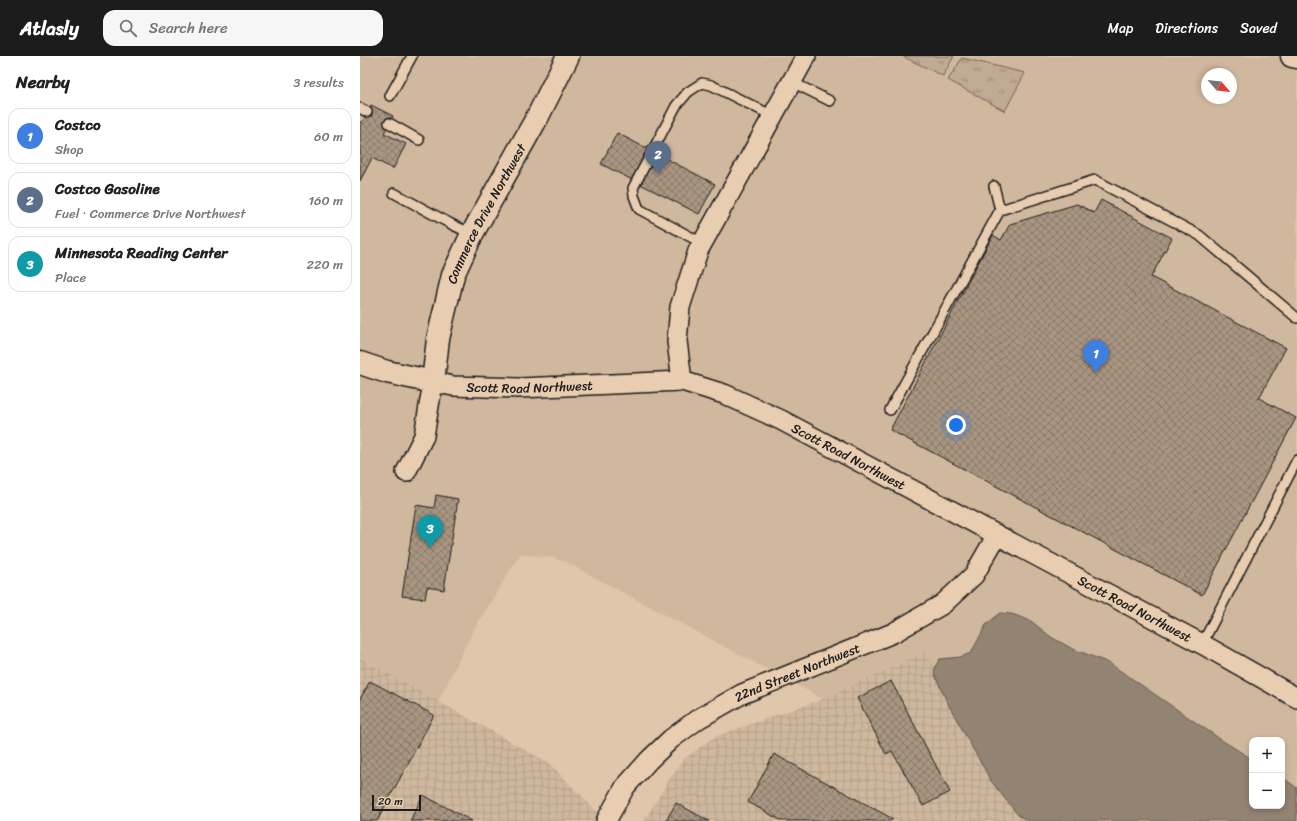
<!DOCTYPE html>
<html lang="en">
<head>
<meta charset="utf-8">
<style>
  :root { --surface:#fff; --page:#f6f6f6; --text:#202124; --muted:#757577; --line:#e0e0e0; --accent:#1c1c1c }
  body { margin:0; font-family:Sriracha,sans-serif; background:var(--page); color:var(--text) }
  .controls { position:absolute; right:12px; bottom:12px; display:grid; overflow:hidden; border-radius:8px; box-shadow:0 2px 6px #0003 }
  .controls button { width:36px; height:36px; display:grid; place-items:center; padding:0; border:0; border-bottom:1px solid var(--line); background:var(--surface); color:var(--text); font:20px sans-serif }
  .compass { position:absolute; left:841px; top:12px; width:36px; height:36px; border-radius:50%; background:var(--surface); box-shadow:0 2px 6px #0003; rotate:118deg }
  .scale { position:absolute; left:12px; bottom:10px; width:49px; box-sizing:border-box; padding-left:4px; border:2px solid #1c1c1c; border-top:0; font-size:11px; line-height:14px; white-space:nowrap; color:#1c1c1c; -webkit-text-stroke:3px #e8cdb0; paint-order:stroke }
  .you { position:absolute; left:596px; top:369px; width:14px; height:14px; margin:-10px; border:3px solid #fff; border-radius:50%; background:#1a73e8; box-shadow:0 0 0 6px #1a73e833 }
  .badge { display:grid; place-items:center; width:26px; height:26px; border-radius:50%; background:var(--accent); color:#fff; font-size:13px; font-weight:700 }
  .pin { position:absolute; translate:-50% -33px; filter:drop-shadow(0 1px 2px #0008) }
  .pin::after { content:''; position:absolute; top:21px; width:14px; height:12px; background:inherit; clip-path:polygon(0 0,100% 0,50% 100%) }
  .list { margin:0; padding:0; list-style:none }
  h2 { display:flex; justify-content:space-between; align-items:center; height:52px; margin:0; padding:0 16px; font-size:17px }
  h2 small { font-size:13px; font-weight:400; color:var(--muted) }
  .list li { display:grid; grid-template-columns:26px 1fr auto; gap:12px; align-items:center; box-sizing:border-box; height:56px; margin:0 8px 8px; padding:0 8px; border:1px solid var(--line); border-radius:12px }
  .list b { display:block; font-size:15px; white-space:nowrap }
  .list p { margin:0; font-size:13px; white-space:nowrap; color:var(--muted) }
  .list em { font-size:13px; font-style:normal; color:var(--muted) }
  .icon { flex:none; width:22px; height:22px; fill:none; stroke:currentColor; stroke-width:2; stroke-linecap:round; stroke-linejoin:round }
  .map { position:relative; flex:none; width:937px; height:765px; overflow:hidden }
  header { display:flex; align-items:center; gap:24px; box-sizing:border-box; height:56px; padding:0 20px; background:var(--accent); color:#fff }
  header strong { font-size:19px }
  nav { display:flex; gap:22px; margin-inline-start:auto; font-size:14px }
  .search { width:280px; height:36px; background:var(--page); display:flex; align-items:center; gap:10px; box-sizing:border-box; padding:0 14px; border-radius:12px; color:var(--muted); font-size:15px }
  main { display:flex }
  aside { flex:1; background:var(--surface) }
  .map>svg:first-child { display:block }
  .built { fill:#d0b89e; fill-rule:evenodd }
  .industrial { fill:url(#industrial-grid) }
  .grass { fill:url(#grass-tufts); stroke:#6e6358 }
  .water { fill:#938372; stroke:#635a50 }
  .building { fill:url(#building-cross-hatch); stroke:#1c1c1c }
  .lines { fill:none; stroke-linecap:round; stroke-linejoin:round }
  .service-casing { stroke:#1c1c1c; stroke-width:12 }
  .minor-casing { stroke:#1c1c1c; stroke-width:22 }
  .tertiary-casing { stroke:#1c1c1c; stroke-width:25 }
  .service { stroke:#e8cdb0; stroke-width:9 }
  .minor { stroke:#e8cdb0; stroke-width:19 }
  .tertiary { stroke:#e8cdb0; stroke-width:22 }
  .labels { text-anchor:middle; stroke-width:4; stroke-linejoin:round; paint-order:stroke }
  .street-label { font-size:13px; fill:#1c1c1c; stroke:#e8cdb0 }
</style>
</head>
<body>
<header>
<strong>Atlasly</strong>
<div class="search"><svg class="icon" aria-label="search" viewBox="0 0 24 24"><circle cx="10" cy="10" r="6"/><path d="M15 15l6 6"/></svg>Search here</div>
<nav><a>Map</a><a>Directions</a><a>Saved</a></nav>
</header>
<main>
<aside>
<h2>Nearby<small>3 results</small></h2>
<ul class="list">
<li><span class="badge" style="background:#3f7fe0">1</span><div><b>Costco</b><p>Shop</p></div><em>60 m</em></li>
<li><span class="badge" style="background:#5c6f8a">2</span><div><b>Costco Gasoline</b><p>Fuel · Commerce Drive Northwest</p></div><em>160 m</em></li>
<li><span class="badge" style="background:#0f9aa8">3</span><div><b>Minnesota Reading Center</b><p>Place</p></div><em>220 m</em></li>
</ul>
</aside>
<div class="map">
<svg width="937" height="765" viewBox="0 0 937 765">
  <defs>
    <pattern id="industrial-grid" width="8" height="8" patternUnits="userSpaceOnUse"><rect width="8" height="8" fill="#d0b89e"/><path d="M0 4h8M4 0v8" fill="none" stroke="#b29e88"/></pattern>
    <pattern id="grass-tufts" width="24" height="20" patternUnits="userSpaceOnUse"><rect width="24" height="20" fill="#c0aa93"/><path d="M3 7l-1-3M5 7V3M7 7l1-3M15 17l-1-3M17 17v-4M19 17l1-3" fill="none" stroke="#9b8a77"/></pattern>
    <pattern id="building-cross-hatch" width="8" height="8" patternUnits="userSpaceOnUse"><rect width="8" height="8" fill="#a99682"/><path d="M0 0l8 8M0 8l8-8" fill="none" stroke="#897a6a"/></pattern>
  </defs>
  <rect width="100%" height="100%" fill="#e0c6aa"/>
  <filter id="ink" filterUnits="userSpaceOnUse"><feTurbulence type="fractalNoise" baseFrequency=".025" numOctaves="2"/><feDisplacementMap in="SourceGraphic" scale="8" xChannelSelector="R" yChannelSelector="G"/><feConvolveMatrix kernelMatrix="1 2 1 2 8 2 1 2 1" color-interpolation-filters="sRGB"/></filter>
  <g filter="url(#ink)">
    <path class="built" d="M 0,0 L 937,0 L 937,765 L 651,743 L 566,595 L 463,643 L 204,505 L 194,502 L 160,498 L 113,575 L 78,646 L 0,602 ZM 847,18 L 871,18 L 871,42 L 847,42 ZM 892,684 L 922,684 L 922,750 L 892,750 Z"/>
    <path class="industrial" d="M 566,595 L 651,743 L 685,765 L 284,765 L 309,724 L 324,703 L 354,681 L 463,643 Z
      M 0,602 L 189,707 L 241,760 L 238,765 L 0,765 Z"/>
    <path class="grass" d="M 542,0 L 594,0 L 583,20 Z
      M 602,2 L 665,17 L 645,55 L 588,24 Z"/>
    <path class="water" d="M 640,557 L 652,558 L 671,565 L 691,581 L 711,592 L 749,607 L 863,685 L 892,703 L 892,750 L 922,750 L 922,721 L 937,732 L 937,765 L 668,765 L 658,759 L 631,725 L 587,646 L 574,617 L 576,609 L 580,603 L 600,601 L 611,597 L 626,569 Z"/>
    <path class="building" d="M 11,49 L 33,60 L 24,77 L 46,88 L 33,113 L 12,102 L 0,125 L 0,65 L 2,67 Z
      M 257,77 L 355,128 L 339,158 L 241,108 Z
      M 741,144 L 812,182 L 791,221 L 926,292 L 899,342 L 936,362 L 842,539 L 530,374 L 633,179 L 641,184 L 650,168 L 717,148 L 734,157 Z
      M 76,439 L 98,443 L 84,534 L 67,531 L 65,543 L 42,540 L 56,449 L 74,452 Z
      M 10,625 L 74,659 L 17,765 L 0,765 L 0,643 Z
      M 531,625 L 590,736 L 563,750 L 532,695 L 526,698 L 497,642 Z
      M 414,698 L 533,763 L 531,765 L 422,765 L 388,746 Z
      M 63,739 L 112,765 L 50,765 Z
      M 316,747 L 349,765 L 306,765 Z"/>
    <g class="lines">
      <defs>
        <path id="service" d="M 432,26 L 470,45
          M 30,40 L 52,0
          M 0,52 L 7,56
          M 29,67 L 59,84
          M 634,130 L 640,154 L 735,124 L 839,179 L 937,262
          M 34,137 L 91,168 L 112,178
          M 342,187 L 279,153 L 274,140 L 273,132 L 316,50 L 328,36 L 342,27 L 351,29 L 413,60
          M 530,354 L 640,154
          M 842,588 L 937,404"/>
        <g id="minor">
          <path d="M 322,325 L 317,285 L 320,251 L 338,195 L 446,0"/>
          <path id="s1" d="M 46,416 L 64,380 L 73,326 L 93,330 L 159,332 L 322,325 L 364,338 L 421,364 L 842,588 L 937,642"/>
          <path id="s2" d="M 246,765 L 265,731 L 289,704 L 311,683 L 338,663 L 382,638 L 533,577 L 583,548 L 614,519 L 637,479"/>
        </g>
        <g id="tertiary">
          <path d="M 932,0 L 937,1"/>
          <path id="s3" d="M 0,307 L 27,316 L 73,326 L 78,283 L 93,219 L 112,178 L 178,60 L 208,0"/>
        </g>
      </defs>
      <use href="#service" class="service-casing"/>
      <use href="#minor" class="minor-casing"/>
      <use href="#tertiary" class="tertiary-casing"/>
      <use href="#service" class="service"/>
      <use href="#minor" class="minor"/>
      <use href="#tertiary" class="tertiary"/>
    </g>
  </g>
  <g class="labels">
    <g class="street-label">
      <text dy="5" stroke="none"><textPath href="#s3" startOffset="254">Commerce Drive Northwest</textPath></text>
      <text dy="5" stroke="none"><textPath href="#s1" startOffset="192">Scott Road Northwest</textPath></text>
      <text dy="5" stroke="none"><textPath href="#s1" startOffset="528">Scott Road Northwest</textPath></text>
      <text dy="5" stroke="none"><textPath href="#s1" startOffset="852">Scott Road Northwest</textPath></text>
      <text dy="5" stroke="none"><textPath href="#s2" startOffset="249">22nd Street Northwest</textPath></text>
    </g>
  </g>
</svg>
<div class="controls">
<button>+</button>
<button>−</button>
</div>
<svg class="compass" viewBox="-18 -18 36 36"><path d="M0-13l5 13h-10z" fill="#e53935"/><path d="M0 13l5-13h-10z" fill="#757577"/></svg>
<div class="scale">20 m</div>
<div class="you"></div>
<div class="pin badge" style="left:736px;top:317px;background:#3f7fe0">1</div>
<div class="pin badge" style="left:298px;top:118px;background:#5c6f8a">2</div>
<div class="pin badge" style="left:70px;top:492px;background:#0f9aa8">3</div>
</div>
</main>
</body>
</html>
